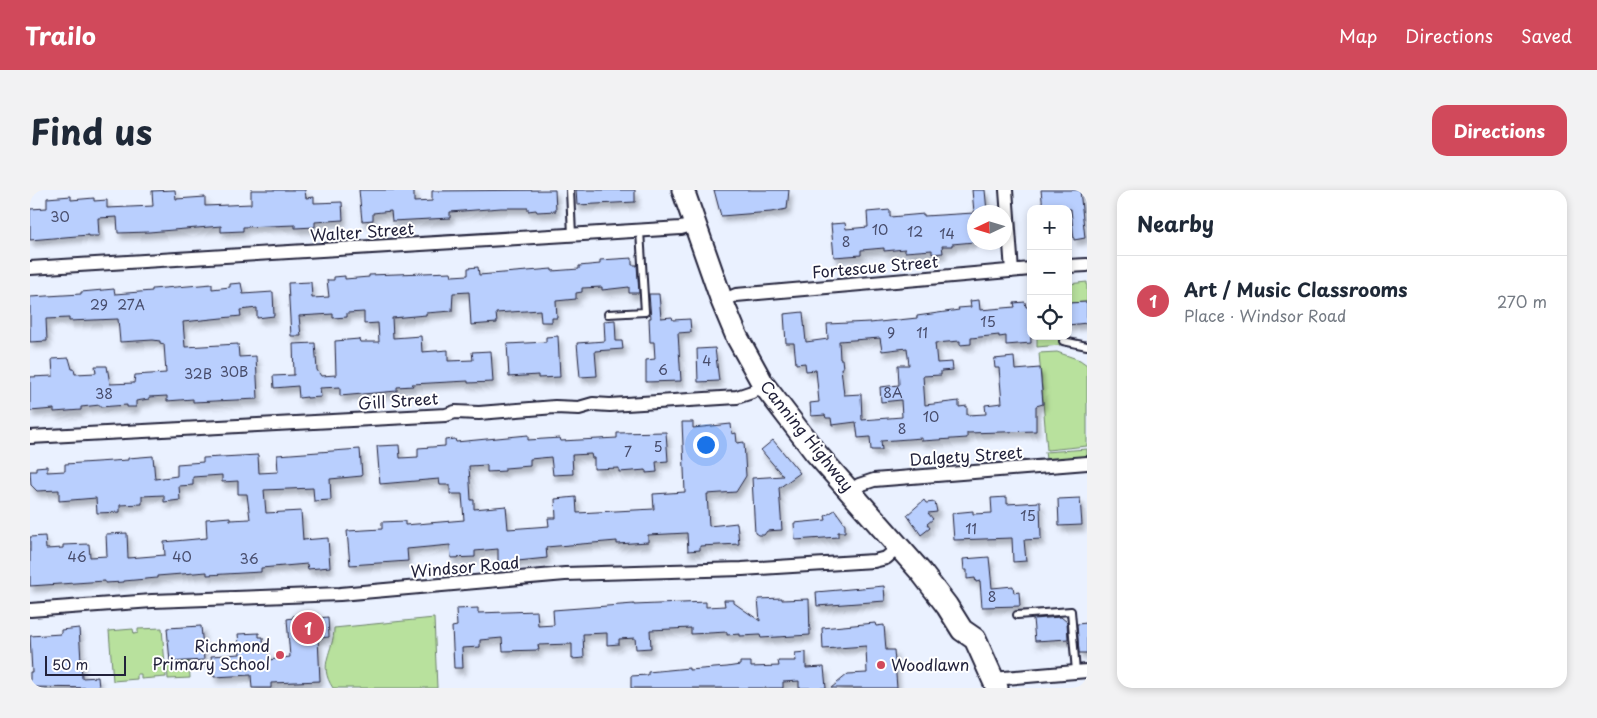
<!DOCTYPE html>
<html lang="en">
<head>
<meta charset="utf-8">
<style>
  :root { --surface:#fff; --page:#f2f2f3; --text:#1f2937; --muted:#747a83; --line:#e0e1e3; --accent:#d1495b }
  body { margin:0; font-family:"Playpen Sans",sans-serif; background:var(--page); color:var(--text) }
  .controls { position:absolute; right:15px; top:15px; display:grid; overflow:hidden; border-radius:10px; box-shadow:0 2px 8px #0003 }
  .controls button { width:45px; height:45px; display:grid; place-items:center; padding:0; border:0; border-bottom:1px solid var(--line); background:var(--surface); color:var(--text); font:25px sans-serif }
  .compass { position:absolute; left:937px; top:15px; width:45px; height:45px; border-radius:50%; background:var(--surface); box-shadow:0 2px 8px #0003; rotate:266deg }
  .scale { position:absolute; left:15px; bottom:12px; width:81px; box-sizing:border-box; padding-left:5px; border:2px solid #22223b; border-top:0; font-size:14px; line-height:18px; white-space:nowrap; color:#22223b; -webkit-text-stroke:4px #fff; paint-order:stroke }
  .you { position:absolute; left:675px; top:254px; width:18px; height:18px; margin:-12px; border:4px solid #fff; border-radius:50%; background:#1a73e8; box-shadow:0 0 0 8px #1a73e833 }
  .badge { display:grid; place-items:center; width:32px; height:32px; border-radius:50%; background:var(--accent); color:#fff; font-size:16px; font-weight:700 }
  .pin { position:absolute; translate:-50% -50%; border:2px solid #fff; box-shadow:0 1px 5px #0006 }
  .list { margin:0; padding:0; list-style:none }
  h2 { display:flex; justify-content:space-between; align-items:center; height:65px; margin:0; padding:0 20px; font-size:21px }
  h2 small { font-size:16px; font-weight:400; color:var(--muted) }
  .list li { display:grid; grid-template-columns:32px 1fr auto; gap:15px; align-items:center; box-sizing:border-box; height:90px; padding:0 20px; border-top:1px solid var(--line) }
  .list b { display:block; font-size:19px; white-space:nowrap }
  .list p { margin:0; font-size:16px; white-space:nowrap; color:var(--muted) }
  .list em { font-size:16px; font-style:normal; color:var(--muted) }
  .icon { flex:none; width:28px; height:28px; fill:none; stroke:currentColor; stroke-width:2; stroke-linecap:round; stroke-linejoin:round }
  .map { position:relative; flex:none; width:1057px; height:498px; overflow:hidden; border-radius:15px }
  header { display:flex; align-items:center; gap:30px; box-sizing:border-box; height:70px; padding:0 25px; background:var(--accent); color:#fff }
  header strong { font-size:24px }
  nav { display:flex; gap:28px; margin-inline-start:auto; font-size:18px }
  .intro { display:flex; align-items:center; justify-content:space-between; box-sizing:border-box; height:120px; padding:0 30px }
  h1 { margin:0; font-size:35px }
  .button { padding:12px 22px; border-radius:15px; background:var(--accent); color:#fff; font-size:18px; font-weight:700 }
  main { display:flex; gap:30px; padding:0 30px }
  aside { flex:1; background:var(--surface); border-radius:15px; box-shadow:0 2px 8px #0003 }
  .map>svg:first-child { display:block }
  .green { fill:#b8e19d; stroke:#6d826c }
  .building { fill:#b9cffe; stroke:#22223b; fill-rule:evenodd; filter:url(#shadow) }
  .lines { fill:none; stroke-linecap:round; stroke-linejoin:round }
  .service-casing { stroke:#22223b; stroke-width:10 }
  .minor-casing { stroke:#22223b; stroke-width:16 }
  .trunk-casing { stroke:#22223b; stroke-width:25 }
  .service { stroke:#fff; stroke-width:6 }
  .minor { stroke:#fff; stroke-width:12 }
  .trunk { stroke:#fff; stroke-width:21 }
  .poi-dot { fill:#d1495b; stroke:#fff; stroke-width:2 }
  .labels { text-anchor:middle; stroke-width:4; stroke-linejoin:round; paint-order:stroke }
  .number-label { font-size:14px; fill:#484d6c }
  .street-label { font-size:16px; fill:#22223b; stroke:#fff }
  .poi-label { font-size:16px; fill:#22223b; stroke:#fff; text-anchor:end }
</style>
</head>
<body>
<header>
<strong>Trailo</strong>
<nav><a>Map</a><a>Directions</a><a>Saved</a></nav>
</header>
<div class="intro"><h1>Find us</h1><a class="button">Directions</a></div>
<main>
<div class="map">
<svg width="1057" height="498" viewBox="0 0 1057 498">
  <defs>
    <filter id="shadow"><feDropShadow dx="3" dy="5.5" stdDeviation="2.5" flood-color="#0004"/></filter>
  </defs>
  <rect width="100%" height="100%" fill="#eaf1ff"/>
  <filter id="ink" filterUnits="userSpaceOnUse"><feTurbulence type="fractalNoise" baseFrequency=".02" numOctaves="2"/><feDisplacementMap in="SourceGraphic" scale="10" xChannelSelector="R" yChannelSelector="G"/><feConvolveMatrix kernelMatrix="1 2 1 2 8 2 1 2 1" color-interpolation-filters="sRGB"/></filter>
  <g filter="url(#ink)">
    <path class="green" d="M 1057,92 L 1057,112 L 1038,113 L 1038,94 Z
      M 1007,146 L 1030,146 L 1030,155 L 1007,157 Z
      M 1027,162 L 1050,170 L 1057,175 L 1057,256 L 1017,260 L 1009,163 Z
      M 1057,259 L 1057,267 L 1016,269 L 1015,262 Z
      M 404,428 L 407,498 L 303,498 C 287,474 304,462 304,438 Z
      M 132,438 L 136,487 L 111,489 L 111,484 L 107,484 L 107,489 L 83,491 L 79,441 L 103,439 L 104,444 L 108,443 L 108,439 Z
      M 159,471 L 160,488 L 138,489 L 137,473 Z"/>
    <path class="building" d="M 144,0 L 145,0 L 146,9 L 175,7 L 175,16 L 221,14 L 221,0 L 275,0 L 276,8 L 284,7 L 284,13 L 312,12 L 313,30 L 285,32 L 285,37 L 265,38 L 265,35 L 213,37 L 213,41 L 191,42 L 191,36 L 119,42 L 88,43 L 87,27 L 68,28 L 69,46 L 58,46 L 58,45 L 0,50 L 0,19 L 17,18 L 17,8 L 41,6 L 41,10 L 64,8 L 64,11 L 77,10 L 77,18 L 123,16 L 122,1 Z
      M 329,0 L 384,0 L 384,12 L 402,11 L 402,1 L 525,0 L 526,21 L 507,22 L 506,20 L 498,21 L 498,18 L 471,18 L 420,22 L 420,28 L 362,31 L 361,21 L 343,23 L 343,30 L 332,31 Z
      M 546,0 L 605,0 L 605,12 L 547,15 Z
      M 684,0 L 759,0 L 757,19 L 741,22 L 691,26 Z
      M 942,0 L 955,0 L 957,22 L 944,22 Z
      M 1011,0 L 1050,0 L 1055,48 L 1044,50 L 1041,19 L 1013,19 Z
      M 860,20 L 860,27 L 894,24 L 894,26 L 944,23 L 944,52 L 922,54 L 922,56 L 912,56 L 913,63 L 902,64 L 902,60 L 875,62 L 875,59 L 854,61 L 854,58 L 831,60 L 831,65 L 804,67 L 801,34 L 815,33 L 816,39 L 838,37 L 837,22 Z
      M 602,68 L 602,75 L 607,75 L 609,103 L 599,103 L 599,97 L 572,100 L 572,97 L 552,98 L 552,102 L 546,103 L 546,109 L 526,111 L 527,128 L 522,128 L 522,132 L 511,132 L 510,120 L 466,123 L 467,133 L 441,135 L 439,102 L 423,103 L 422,121 L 396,123 L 396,125 L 362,128 L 363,148 L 391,146 L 392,162 L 418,160 L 418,171 L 443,170 L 442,162 L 461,161 L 463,192 L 438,193 L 438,191 L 382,194 L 383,196 L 367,197 L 367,201 L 310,206 L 310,197 L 290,198 L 291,207 L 277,208 L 277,207 L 269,208 L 268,196 L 244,198 L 243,186 L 264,185 L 263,154 L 285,153 L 287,180 L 291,186 L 306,185 L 305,151 L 329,149 L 330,152 L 349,152 L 348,133 L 334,134 L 334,122 L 317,123 L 317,127 L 303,128 L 303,124 L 269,126 L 271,146 L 261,146 L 258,93 L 281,92 L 282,108 L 299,107 L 297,90 L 304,90 L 304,87 L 315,86 L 315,89 L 339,87 L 339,85 L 421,82 L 422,86 L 438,85 L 438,78 L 448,77 L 449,85 L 522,79 L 522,81 L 549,79 L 549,76 L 570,74 L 570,70 Z
      M 211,93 L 213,104 L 243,102 L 244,126 L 227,128 L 227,118 L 210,120 L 211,126 L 153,132 L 155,157 L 208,154 L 209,167 L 226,166 L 228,209 L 163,212 L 163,209 L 137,211 L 137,206 L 119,207 L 119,209 L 106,211 L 106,217 L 97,217 L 97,215 L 70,217 L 70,215 L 51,217 L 51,220 L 24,222 L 24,219 L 0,221 L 0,187 L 23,186 L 22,169 L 39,168 L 42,179 L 44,179 L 45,184 L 66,183 L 65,176 L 77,176 L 80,194 L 104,193 L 105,185 L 136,183 L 134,154 L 130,153 L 130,151 L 123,150 L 90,152 L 88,129 L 39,131 L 39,128 L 16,129 L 17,151 L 0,152 L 0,107 L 51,104 L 51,102 L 84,99 L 85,104 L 122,101 L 122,99 L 182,94 L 182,99 L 200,97 L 200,94 Z
      M 619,104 L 629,104 L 631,128 L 642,127 L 643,130 L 660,129 L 661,142 L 648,143 L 651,191 L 616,192 L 616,170 L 625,169 L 624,152 L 620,152 L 619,128 L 621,128 Z
      M 949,110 L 950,120 L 985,117 L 984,113 L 995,112 L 996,117 L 999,117 L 999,120 L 1001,120 L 1000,130 L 1001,153 L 976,155 L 976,146 L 969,147 L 969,145 L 941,148 L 941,154 L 930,155 L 930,151 L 905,153 L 907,173 L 922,172 L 923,180 L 911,181 L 911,185 L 893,186 L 895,215 L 929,211 L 929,217 L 937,216 L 937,225 L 956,224 L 955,215 L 972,213 L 969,178 L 965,178 L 964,169 L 984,167 L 985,180 L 1010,178 L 1013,214 L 1006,216 L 1006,241 L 937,243 L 937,248 L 892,251 L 892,248 L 851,251 L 852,260 L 841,260 L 840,247 L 828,248 L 826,232 L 802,235 L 801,228 L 796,228 L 795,225 L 781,226 L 780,213 L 789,212 L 786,180 L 776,181 L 775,173 L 766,174 L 764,153 L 756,153 L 754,124 L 773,122 L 776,152 L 798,149 L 797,134 L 840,132 L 840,133 L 887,128 L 887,126 L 929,120 L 928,118 L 941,117 L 940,111 ZM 850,148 L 852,161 L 877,158 L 879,175 L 868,175 L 869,195 L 850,197 L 851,212 L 871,210 L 872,227 L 832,230 L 831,204 L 814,205 L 811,178 L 813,178 L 812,169 L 810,169 L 809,151 Z
      M 1057,112 L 1057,133 L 1038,135 L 1038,113 Z
      M 585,130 L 586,151 L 592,151 L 593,159 L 565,161 L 567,186 L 550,187 L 547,153 L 575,151 L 574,131 Z
      M 528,146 L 530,187 L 508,188 L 508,185 L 479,187 L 477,154 L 516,152 L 516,147 Z
      M 685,158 L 689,191 L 668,192 L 667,159 Z
      M 652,232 L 663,232 L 663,238 L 701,234 L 702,244 L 706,243 L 707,253 L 714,252 L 716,286 L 706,302 L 677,304 L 679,336 L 707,333 L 709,354 L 670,356 L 670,360 L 658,361 L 657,343 L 618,345 L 618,352 L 587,354 L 587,351 L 516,357 L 517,368 L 468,373 L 468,359 L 445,361 L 445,367 L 421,368 L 420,355 L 377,359 L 378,371 L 320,375 L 317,341 L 352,339 L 352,332 L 375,331 L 375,335 L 434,330 L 432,304 L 420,304 L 420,295 L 410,295 L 409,289 L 350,294 L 347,256 L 369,255 L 370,268 L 388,267 L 388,258 L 415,256 L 415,250 L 425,249 L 426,252 L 498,245 L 498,250 L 530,248 L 531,251 L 587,248 L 587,243 L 636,242 L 638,271 L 626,272 L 627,282 L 616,283 L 616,280 L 589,282 L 589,278 L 564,279 L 564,268 L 562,268 L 561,264 L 542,265 L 543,284 L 523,285 L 521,267 L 500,269 L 500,276 L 475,278 L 475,281 L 457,282 L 457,275 L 439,276 L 441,310 L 444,310 L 444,319 L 476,316 L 478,339 L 519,336 L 518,328 L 526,328 L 525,309 L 546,307 L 547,323 L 624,319 L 623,304 L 655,302 Z
      M 743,250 L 770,283 L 749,298 L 752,340 L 737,341 L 734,345 L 728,345 L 725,343 L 722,288 L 753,286 L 731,260 Z
      M 330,259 L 332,286 L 300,289 L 301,310 L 284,311 L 283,298 L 234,300 L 236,323 L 271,321 L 273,350 L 298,348 L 300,377 L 278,379 L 277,374 L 231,378 L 231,382 L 177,385 L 177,382 L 127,386 L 127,388 L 94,391 L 94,392 L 75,393 L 75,391 L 0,396 L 0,347 L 15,346 L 16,359 L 33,358 L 33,355 L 59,354 L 60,367 L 77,366 L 76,344 L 97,343 L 98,368 L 135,365 L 134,352 L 177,348 L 176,329 L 200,327 L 200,330 L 220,329 L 217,304 L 208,304 L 208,291 L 192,292 L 192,285 L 163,287 L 163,295 L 149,296 L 150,310 L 134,312 L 134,305 L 112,306 L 112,314 L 90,315 L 90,322 L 67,323 L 66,308 L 29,311 L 29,300 L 7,301 L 1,295 L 0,281 L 6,281 L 6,277 L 17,276 L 17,282 L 35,281 L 35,274 L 98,270 L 98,268 L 123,266 L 125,289 L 147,286 L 147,274 L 173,272 L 173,268 L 228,265 L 229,283 L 248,282 L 247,265 Z
      M 977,307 L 977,314 L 1010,312 L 1011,349 L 994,350 L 996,371 L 983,372 L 982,348 L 924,350 L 922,323 L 943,321 L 943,324 L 962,323 L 961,308 Z
      M 1050,308 L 1052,335 L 1029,336 L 1028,309 Z
      M 894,310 L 896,313 L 905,312 L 907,322 L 898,323 L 903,329 L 897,334 L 900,338 L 891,345 L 877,325 Z
      M 805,320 L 815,334 L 815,342 L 808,342 L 808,347 L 765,350 L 764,333 L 796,330 L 795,326 Z
      M 959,367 L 962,398 L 983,396 L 984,403 L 989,402 L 990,416 L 952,417 L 950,391 L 946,392 L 945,388 L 937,389 L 937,380 L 934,380 L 933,369 Z
      M 854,396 L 855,411 L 787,416 L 786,402 Z
      M 752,408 L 752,410 L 779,409 L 780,445 L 731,448 L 730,445 L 710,446 L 710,444 L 697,445 L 697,442 L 661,444 L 661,438 L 620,440 L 621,458 L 606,459 L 605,448 L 589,449 L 589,454 L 577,455 L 577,443 L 553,444 L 554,468 L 542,469 L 542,454 L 508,455 L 509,460 L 473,461 L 472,448 L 450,450 L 450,457 L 432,458 L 433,478 L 424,478 L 422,437 L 427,436 L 426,419 L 448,418 L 448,423 L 507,421 L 508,436 L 524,435 L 523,420 L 604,414 L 604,415 L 676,412 L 676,417 L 695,416 L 694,410 L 704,410 L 704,413 L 730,431 L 728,409 Z
      M 288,424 L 288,428 L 298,427 L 299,447 L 288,448 L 290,491 L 241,493 L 241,498 L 222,498 L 221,485 L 184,487 L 181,466 L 210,464 L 208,444 L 229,443 L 229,447 L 233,447 L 234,462 L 239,462 L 239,470 L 260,467 L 257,429 L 263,428 L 263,426 Z
      M 1031,427 L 1037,432 L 1038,449 L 1005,451 L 1003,429 Z
      M 845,433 L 846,436 L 854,435 L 856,460 L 864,460 L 867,498 L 801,498 L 818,484 L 837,483 L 836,456 L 793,459 L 792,438 Z
      M 1057,433 L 1057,463 L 1049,463 L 1047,434 Z
      M 171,436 L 174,470 L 140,472 L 137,438 Z
      M 49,438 L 52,488 L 68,487 L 69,498 L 0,497 L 0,482 L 2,482 L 0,446 L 31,444 L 31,440 Z
      M 776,462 L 776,478 L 794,477 L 796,498 L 769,498 L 769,491 L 753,492 L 753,498 L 601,498 L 601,486 L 618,485 L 618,482 L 659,478 L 659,480 L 697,477 L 710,475 L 710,472 L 721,472 L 721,477 L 749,476 L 748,471 L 766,471 L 765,463 Z"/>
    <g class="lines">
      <defs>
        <path id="service" d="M 540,0 L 542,45
          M 578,124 L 615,122 L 610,41
          M 1033,151 L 1057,156
          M 987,425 L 1041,421 L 1046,482"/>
        <path id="minor" d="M 976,0 L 982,81
          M 1038,76 L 1057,75
          M 0,78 L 651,38 L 665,34
          M 692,111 L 706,105 L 1001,79
          M 0,247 L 416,225 L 425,222 L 449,223 L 525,217 L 549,218 L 563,214 L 580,215 L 707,207 L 722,202 L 733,194
          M 821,302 L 829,295 L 844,290 L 1057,273
          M 0,420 L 122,411 L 310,404 L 535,384 L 712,379 L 844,371 L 856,368 L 869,357
          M 963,489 L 1057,481"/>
        <path id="trunk" d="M 653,0 L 692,111 L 707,147 L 733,194 L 785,262 L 891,382 L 917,416 L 932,440 L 945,449 L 967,498"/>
      </defs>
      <use href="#service" class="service-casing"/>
      <use href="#minor" class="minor-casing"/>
      <use href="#trunk" class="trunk-casing"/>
      <use href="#service" class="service"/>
      <use href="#minor" class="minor"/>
      <use href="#trunk" class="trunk"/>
    </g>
  </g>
  <g class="poi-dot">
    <circle cx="250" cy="465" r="5"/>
    <circle cx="851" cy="475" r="5"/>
  </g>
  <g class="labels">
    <g class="number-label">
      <text x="30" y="32">30</text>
      <text x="850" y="45">10</text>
      <text x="885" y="47">12</text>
      <text x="917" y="49">14</text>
      <text x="816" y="57">8</text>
      <text x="69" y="120">29</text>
      <text x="101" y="120">27A</text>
      <text x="958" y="137">15</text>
      <text x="861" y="148">9</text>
      <text x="892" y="148">11</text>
      <text x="677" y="176">4</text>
      <text x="633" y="185">6</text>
      <text x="204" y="187">30B</text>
      <text x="168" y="189">32B</text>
      <text x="863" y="208">8A</text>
      <text x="74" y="209">38</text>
      <text x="901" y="232">10</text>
      <text x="872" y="244">8</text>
      <text x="628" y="262">5</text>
      <text x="598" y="267">7</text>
      <text x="998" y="331">15</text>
      <text x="941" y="344">11</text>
      <text x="47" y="372">46</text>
      <text x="152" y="372">40</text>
      <text x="219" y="374">36</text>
      <text x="962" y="412">8</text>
    </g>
    <g class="street-label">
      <text transform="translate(332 42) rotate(-4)" y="6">Walter Street</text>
      <text transform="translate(845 77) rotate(-5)" y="6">Fortescue Street</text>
      <text transform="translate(368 211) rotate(-4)" y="6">Gill Street</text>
      <text transform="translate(777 246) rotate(51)" y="6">Canning Highway</text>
      <text transform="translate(936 266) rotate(-4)" y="6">Dalgety Street</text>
      <text transform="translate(435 377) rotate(-5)" y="6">Windsor Road</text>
    </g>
    <g class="poi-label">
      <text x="240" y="462">Richmond<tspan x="240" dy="18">Primary School</tspan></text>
      <text x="861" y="481" text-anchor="start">Woodlawn</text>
    </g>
  </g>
</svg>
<div class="controls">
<button>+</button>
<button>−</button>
<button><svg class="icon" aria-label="locate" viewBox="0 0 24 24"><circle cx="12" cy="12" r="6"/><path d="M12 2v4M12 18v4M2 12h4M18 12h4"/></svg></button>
</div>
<svg class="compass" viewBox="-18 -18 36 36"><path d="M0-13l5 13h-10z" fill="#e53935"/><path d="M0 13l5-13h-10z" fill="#747a83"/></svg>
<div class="scale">50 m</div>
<div class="you"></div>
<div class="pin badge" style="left:278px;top:438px">1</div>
</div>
<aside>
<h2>Nearby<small></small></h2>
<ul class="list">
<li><span class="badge">1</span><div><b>Art / Music Classrooms</b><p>Place · Windsor Road</p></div><em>270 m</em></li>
</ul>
</aside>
</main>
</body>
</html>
